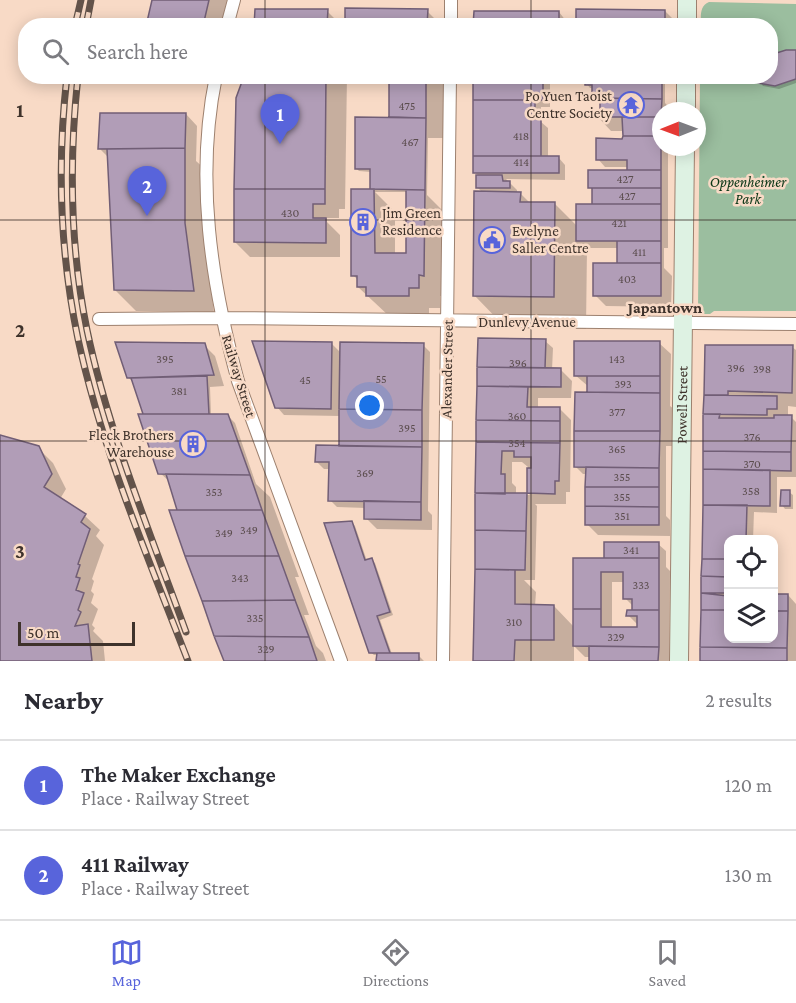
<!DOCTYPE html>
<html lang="en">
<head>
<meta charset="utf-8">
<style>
  :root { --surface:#fff; --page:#f2f2f3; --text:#2b2b33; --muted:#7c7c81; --line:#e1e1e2; --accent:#5864db }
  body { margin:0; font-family:"Crimson Pro",serif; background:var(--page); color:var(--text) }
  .controls { position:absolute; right:18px; bottom:18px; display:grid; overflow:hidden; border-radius:12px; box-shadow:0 3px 15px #0003 }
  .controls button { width:54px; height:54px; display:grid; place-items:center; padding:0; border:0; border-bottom:2px solid var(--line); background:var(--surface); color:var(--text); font:30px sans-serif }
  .compass { position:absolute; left:652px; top:102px; width:54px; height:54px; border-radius:50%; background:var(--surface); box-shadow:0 3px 15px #0003; rotate:269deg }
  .scale { position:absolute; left:18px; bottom:15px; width:117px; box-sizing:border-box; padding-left:6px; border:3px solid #3e322b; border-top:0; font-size:16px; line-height:21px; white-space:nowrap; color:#3e322b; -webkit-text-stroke:4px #f8dac6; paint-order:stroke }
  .you { position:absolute; left:370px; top:406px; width:21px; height:21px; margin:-15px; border:4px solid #fff; border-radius:50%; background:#1a73e8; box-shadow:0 0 0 9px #1a73e833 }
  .badge { display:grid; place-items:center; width:39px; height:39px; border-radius:50%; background:var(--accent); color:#fff; font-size:20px; font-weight:700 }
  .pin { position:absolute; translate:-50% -50px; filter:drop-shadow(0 2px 3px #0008) }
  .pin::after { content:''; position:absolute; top:32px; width:21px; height:18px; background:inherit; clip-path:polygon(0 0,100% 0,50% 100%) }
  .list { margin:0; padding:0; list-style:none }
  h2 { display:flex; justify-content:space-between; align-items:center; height:78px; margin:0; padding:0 24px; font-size:26px }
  h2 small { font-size:20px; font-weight:400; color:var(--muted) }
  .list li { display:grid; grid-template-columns:39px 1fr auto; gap:18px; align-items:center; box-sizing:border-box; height:90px; padding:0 24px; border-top:2px solid var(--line) }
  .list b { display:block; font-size:22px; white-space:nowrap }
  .list p { margin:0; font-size:20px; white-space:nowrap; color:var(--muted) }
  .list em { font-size:20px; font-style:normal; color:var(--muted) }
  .icon { flex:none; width:33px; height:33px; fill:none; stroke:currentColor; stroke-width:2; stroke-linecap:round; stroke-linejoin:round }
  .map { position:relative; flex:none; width:796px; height:661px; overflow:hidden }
  .search { position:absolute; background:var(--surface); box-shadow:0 3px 15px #0003; left:18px; right:18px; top:18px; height:66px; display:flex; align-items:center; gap:15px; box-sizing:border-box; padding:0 21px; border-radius:24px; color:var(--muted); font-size:22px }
  .sheet { height:258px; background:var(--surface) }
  nav { display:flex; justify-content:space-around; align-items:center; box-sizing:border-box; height:84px; border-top:2px solid var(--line); background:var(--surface); font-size:16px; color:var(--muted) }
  nav a { display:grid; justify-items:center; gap:3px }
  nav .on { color:var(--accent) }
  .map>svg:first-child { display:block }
  .green { fill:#9bbe9f }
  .shadow { fill:#0003; fill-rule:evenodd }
  .building { fill:#b19db7; stroke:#715e76; stroke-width:1.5 }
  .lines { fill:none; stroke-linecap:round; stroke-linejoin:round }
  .street-casing { stroke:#9d816f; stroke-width:14 }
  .secondary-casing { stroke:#9d816f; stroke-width:20 }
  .street { stroke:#fff; stroke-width:12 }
  .secondary { stroke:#def2e3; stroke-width:18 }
  .rail-casing { stroke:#63534a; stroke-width:7 }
  .rail { stroke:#f8dac6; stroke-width:4.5; stroke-dasharray:14; stroke-linecap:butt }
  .grid { fill:none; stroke:#3e322b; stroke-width:1.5; stroke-opacity:0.55 }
  .labels { text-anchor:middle; stroke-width:5; stroke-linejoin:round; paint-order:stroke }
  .number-label { font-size:12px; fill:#5b4d4e }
  .poi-label { font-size:15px; fill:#3e322b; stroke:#f8dac6; text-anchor:end }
  .park-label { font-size:15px; font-style:italic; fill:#0a3616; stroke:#f8dac6 }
  .street-label { font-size:15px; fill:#3e322b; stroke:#f8dac6 }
  .neighbourhood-label { font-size:16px; font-weight:bold; fill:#3e322b; stroke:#f8dac6 }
  .grid-label { font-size:20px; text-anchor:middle; font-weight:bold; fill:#3e322b; stroke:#f8dac6; stroke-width:5; stroke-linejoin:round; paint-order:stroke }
</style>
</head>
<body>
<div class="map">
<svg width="796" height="661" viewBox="0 0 796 661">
  <rect width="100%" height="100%" fill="#f8dac6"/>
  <path class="green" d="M 709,2 L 796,4 L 796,311 L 714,311 L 710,314 L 703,314 L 698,310 L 700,77 L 770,76 L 770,26 L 701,25 C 701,17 699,6 709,2 Z"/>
  <path class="shadow" d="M 153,0 L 227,0 L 221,26 L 147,26 Z
    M 327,11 L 342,26 L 256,26 Z
    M 427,11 L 442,26 L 346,26 Z
    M 665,11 L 676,22 L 676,26 L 578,26 Z
    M 559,12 L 570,26 L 475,26 Z
    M 796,52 L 796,83 L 779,89 L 763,86 L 760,82 L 770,76 Z
    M 246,76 L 347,76 L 345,209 L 339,209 L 339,218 L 327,218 L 327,222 L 340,235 L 340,257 L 250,257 L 235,242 Z
    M 360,76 L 447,76 L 446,138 L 428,138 L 427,195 L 445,213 L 445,296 L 440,296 L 440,308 L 429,308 L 429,316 L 389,316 L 358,287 L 358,280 L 353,275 L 371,191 L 371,172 L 359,171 L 356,168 L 392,119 L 390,117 L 391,84 L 367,83 ZM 375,192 L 407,192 L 408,255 L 395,255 L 395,212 Z
    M 475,76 L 550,76 L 550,107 L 541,107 L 541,122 L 548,128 L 548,157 L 558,157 L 565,165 L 565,180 L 506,179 L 517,190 L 517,193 L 520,193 L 530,203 L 555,204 L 578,227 L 594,205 L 594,191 L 590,187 L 628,172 L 628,167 L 605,167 L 598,159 L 624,140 L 624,131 L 611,131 L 597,116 L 601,112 L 601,101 L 597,101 L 594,98 L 594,88 L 590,88 L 587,84 L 587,76 L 665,76 L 665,103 L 672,111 L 661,111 L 661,147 L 668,147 L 668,248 L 664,248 L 664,268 L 672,276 L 671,307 L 606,306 L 595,295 L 618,264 L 618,248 L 587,248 L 586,329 L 506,328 L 474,295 L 483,193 L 478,188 L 478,175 L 474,172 Z
    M 186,114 L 197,126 L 196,161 L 206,170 L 205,245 L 214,312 L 136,311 L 115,290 L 109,158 L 100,149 Z
    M 479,339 L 545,341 L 553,348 L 552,370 L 561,370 L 572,381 L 571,398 L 538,398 L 538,408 L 560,409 L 571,420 L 570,492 L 566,492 L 566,504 L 535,504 L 537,506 L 535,580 L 524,580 L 536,592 L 535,606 L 554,606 L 574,627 L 605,560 L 658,544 L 666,551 L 666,567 L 670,571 L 669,661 L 590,661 L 590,657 L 585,657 L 574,646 L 574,661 L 474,661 ZM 512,462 L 522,462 L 528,467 L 528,493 L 530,495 L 516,495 L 516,487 L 512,483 ZM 612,582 L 625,582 L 625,598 L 634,607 L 634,612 L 628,615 L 638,625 L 638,628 L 612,628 Z
    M 331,343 L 341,353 L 423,345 L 430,352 L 428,511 L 432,515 L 432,530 L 377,529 L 366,518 L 366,508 L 337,507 L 330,500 L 330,469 L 324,469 L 317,462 L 340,447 L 340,416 L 284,415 L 277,407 Z
    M 659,343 L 671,354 L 670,406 L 674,409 L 674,446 L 666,446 L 666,516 L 670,520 L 670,536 L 598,535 L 587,524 L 587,474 L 583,474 L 576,467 L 589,387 L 575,375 Z
    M 204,345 L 215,356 L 224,386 L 210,387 L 211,415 L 227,415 L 235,423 L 256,484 L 270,497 L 299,577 L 295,577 L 309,615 L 304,615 L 316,646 L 323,653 L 326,661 L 225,661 L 169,481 L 160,473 L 146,415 L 134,383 L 128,377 Z
    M 707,346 L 792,347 L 796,350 L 796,407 L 788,406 L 788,417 L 791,417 L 796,422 L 796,477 L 777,477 L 777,513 L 754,512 L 753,540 L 728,540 L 728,638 L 774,638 L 774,595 L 788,595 L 796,604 L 796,661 L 701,661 Z
    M 0,437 L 38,448 L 53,463 L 66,489 L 60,499 L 85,516 L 100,530 L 96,536 L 104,545 L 92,579 L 94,581 L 91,591 L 94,594 L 91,603 L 98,609 L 92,625 L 95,628 L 93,631 L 103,641 L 105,661 L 0,661 Z
    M 789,492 L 793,495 L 793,509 L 785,509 L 782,505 Z
    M 351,522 L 355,526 L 367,561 L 371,560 L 375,563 L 393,615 L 380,620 L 392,654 L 418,655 L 424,661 L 378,661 L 378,655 L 374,655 L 370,652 Z"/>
  <path class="building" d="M 152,0 L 209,0 L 203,26 L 146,26 Z
    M 345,8 L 428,9 L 427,26 L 345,26 Z
    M 255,9 L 328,9 L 327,26 L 254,26 Z
    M 576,9 L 665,10 L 665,26 L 576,26 Z
    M 474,11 L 559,11 L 559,26 L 473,26 Z
    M 786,50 L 796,50 L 796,79 L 775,86 L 758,83 L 755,76 L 770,76 L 770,55 Z
    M 244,76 L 326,76 L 325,189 L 234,189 L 236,98 Z
    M 389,76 L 426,76 L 426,118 L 389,117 Z
    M 473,76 L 543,76 L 543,100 L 473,100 Z
    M 585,76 L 662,76 L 662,99 L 592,98 L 592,85 L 585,85 Z
    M 600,98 L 662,99 L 661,117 L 595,117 L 595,111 L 600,111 Z
    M 473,100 L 535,100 L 535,119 L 541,119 L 541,156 L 473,156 Z
    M 100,113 L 186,113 L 185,148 L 98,149 Z
    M 355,117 L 426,118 L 425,190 L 370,189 L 370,169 L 355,169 Z
    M 622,117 L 661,117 L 661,136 L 623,136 Z
    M 623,136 L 661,136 L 661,170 L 627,170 L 627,160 L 596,160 L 596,138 L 622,139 Z
    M 185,148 L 185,223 L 194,291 L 114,290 L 107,149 Z
    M 473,156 L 559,156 L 559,173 L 473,173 Z
    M 588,170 L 661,170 L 661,188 L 588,188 Z
    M 476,175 L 502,175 L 503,181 L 510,181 L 510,188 L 476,188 Z
    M 592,188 L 661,188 L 661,204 L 592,204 Z
    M 234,189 L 325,189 L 325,204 L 313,204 L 313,218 L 326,218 L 326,243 L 234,242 Z
    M 351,189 L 374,189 L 375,253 L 406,253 L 406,190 L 425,190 L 424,276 L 419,275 L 419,288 L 409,288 L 409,296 L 366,296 L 366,287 L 357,287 L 357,276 L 351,276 Z
    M 474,191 L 521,192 L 520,202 L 555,202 L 554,297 L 473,296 Z
    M 576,204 L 661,204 L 661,241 L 576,241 Z
    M 617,241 L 661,241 L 661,263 L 617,263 Z
    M 593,263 L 661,263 L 661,296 L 593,296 Z
    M 478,338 L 546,339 L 545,368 L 477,367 Z
    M 252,341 L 332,342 L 331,409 L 275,408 Z
    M 574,341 L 660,341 L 660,376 L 574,376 Z
    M 115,342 L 205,343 L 214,375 L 127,378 Z
    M 340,342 L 424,343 L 422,410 L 339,409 Z
    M 705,345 L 793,345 L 792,393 L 728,391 L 728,395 L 704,395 Z
    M 477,367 L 561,368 L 561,387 L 477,386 Z
    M 207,376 L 209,414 L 143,414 L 131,378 Z
    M 587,376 L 660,376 L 660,393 L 587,392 Z
    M 477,386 L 528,387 L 527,407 L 560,407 L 560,421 L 476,420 Z
    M 575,392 L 660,393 L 660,431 L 574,431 Z
    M 704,395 L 777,396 L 777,409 L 767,409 L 767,415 L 703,414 Z
    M 339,409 L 422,410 L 422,447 L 339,446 Z
    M 138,414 L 228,414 L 250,475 L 158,474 Z
    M 703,414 L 720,414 L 719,418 L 774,418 L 774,415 L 792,415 L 791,452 L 703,451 Z
    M 476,420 L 560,421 L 560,443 L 476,442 Z
    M 574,431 L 660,431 L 659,468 L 574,467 Z
    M 0,435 L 39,446 L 52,474 L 44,487 L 86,514 L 81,522 L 90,529 L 78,564 L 80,565 L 76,577 L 80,578 L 76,590 L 84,593 L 78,610 L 81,612 L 75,626 L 88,624 L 92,661 L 0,661 Z
    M 476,442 L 560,443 L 559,481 L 555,481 L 555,494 L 527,493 L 527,468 L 531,468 L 531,457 L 514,457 L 514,451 L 502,451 L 501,474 L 505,474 L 505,494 L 475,493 Z
    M 316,445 L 422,447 L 421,502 L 328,501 L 329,462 L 315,462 Z
    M 703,451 L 791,452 L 791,471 L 703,469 Z
    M 586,467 L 659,468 L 659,487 L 585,487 Z
    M 703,469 L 770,470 L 770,506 L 703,505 Z
    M 166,474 L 250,475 L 262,510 L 177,510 Z
    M 585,487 L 659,487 L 659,507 L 585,506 Z
    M 781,490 L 790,490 L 790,506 L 780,506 Z
    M 475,493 L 527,493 L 526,531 L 475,530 Z
    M 364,501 L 421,502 L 421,520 L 364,519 Z
    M 703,505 L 747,505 L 746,540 L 728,540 L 728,559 L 702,559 Z
    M 585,506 L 659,507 L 659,525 L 585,525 Z
    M 169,510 L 262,510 L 279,556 L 185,556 Z
    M 352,521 L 365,560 L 372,558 L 390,612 L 377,616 L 390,653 L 369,653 L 324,523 Z
    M 475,530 L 526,531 L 525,570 L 475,569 Z
    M 604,542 L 659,542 L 659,558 L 604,558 Z
    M 185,556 L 279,556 L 295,600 L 202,601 Z
    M 573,558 L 659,558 L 659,610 L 632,610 L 632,599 L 623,599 L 623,572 L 601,572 L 601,609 L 573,609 Z
    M 702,559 L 728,559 L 728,577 L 701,576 Z
    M 475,569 L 515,570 L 515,604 L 554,605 L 554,640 L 515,640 L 514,661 L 473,661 Z
    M 701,576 L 728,577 L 728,593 L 701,593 Z
    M 701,593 L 728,596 L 728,610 L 701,610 Z
    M 774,594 L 788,594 L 788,611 L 774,611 Z
    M 295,600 L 309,637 L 214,636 L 202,601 Z
    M 573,609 L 601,609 L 601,627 L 637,627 L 637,616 L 626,616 L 627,610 L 659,610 L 659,647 L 573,646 Z
    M 701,610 L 728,610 L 728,638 L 774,638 L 774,611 L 788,611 L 787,648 L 700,647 Z
    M 214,636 L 309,637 L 317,661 L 224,661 Z
    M 589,646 L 659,647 L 658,661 L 589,661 Z
    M 700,647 L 787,648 L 787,661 L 700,661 Z
    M 377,653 L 419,653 L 419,661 L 376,661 Z"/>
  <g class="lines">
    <defs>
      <path id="street" d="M 227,26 L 234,0
        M 451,26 L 451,0
        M 216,76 C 195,178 211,282 238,381 L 341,661
        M 99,319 L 223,318 L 796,324
        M 443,661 L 450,76"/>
      <g id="secondary">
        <path d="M 687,26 L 687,0"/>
        <path d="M 686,111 L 686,76"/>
        <path id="s1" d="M 679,661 L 685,147"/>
      </g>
    </defs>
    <use href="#street" class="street-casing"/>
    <use href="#secondary" class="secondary-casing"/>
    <use href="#street" class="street"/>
    <use href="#secondary" class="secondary"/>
    <defs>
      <path id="rail" d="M 75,26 L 81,0
        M 86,26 L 91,0
        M 67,76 C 57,163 60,253 78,339 C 102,450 147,555 188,661
        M 78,76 C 69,160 70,247 87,330 C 108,431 151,535 186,632"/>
    </defs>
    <use href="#rail" class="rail-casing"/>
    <use href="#rail" class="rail"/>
  </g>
  <path class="grid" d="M 265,0 L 265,26M 531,0 L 531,26M 265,76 L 265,661M 531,76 L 531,661M 0,220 L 796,220M 0,441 L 796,441"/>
  <defs>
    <symbol id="temple-ring" viewBox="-11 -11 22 22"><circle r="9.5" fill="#f8dac6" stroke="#5864db" stroke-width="1.5"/><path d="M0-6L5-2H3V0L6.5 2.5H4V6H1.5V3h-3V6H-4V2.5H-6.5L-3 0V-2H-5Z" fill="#5864db"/></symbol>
    <symbol id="building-ring" viewBox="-11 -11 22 22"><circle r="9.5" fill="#f8dac6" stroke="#5864db" stroke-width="1.5"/><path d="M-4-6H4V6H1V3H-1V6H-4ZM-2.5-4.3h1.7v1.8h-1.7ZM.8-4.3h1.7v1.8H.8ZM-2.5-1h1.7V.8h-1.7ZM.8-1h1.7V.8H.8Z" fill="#5864db"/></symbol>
    <symbol id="civic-ring" viewBox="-11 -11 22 22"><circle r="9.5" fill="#f8dac6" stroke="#5864db" stroke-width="1.5"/><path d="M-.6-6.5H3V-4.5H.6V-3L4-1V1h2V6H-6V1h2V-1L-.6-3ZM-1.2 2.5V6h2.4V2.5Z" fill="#5864db"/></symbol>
  </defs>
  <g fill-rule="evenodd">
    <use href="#temple-ring" x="616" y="90" width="30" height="30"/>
    <use href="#building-ring" x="348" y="207" width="30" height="30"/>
    <use href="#civic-ring" x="477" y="225" width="30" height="30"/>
    <use href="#building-ring" x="178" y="429" width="30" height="30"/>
  </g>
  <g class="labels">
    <g class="number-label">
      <text x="407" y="110">475</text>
      <text x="521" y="140">418</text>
      <text x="410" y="146">467</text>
      <text x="521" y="166">414</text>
      <text x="625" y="183">427</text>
      <text x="627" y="200">427</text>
      <text x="290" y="217">430</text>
      <text x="619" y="227">421</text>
      <text x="639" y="256">411</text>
      <text x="627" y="283">403</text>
      <text x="165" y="363">395</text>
      <text x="617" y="363">143</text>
      <text x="518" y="367">396</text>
      <text x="736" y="372">396</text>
      <text x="762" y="373">398</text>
      <text x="381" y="383">55</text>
      <text x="305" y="384">45</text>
      <text x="623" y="388">393</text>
      <text x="179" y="395">381</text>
      <text x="617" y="416">377</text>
      <text x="517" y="420">360</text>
      <text x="407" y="432">395</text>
      <text x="752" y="441">376</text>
      <text x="517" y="447">354</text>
      <text x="617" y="453">365</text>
      <text x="752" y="468">370</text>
      <text x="365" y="477">369</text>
      <text x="622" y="481">355</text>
      <text x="751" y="495">358</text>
      <text x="214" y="496">353</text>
      <text x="622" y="501">355</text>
      <text x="622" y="520">351</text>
      <text x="249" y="534">349</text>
      <text x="224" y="537">349</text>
      <text x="631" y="554">341</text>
      <text x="240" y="582">343</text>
      <text x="641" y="589">333</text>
      <text x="255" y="622">335</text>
      <text x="514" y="626">310</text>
      <text x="616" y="641">329</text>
      <text x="266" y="653">329</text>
    </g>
    <g class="poi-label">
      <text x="612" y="101">Po Yuen Taoist<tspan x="612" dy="17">Centre Society</tspan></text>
      <text x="382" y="218" text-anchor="start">Jim Green<tspan x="382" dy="17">Residence</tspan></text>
      <text x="512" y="236" text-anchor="start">Evelyne<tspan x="512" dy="17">Saller Centre</tspan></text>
      <text x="174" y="440">Fleck Brothers<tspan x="174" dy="17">Warehouse</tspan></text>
    </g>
    <g class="park-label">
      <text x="748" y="187">Oppenheimer<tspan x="748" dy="17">Park</tspan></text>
    </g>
    <g class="street-label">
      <text x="527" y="327">Dunlevy Avenue</text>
      <text transform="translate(447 369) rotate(-89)" y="5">Alexander Street</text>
      <text transform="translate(239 376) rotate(73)" y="5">Railway Street</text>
      <text dy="5" stroke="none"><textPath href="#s1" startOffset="256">Powell Street</textPath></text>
    </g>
    <g class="neighbourhood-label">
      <text x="665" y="313">Japantown</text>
    </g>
  </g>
  <g class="grid-label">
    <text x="20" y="117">1</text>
    <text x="20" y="337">2</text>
    <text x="20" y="558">3</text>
  </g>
</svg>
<div class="controls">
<button><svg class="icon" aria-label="locate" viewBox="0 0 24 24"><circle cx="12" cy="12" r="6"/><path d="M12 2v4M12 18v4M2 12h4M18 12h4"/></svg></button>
<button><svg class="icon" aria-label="layers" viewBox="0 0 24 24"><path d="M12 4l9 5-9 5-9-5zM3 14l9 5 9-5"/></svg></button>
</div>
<svg class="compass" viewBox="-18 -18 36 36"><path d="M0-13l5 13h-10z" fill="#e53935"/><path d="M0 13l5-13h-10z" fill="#7c7c81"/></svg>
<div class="scale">50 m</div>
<div class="you"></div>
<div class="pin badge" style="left:280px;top:144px">1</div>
<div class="pin badge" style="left:147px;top:216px">2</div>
<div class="search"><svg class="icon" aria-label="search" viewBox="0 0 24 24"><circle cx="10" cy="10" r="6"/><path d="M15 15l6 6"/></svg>Search here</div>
</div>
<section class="sheet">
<h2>Nearby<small>2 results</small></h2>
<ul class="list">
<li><span class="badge">1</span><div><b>The Maker Exchange</b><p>Place · Railway Street</p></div><em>120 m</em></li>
<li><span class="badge">2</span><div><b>411 Railway</b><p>Place · Railway Street</p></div><em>130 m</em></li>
</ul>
</section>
<nav>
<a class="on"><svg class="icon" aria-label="map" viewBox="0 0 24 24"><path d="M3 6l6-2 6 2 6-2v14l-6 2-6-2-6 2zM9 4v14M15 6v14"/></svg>Map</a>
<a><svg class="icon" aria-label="directions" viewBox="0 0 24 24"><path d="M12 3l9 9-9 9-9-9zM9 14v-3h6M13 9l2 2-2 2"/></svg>Directions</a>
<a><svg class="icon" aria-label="saved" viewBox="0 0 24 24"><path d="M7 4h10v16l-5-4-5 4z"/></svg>Saved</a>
</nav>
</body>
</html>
